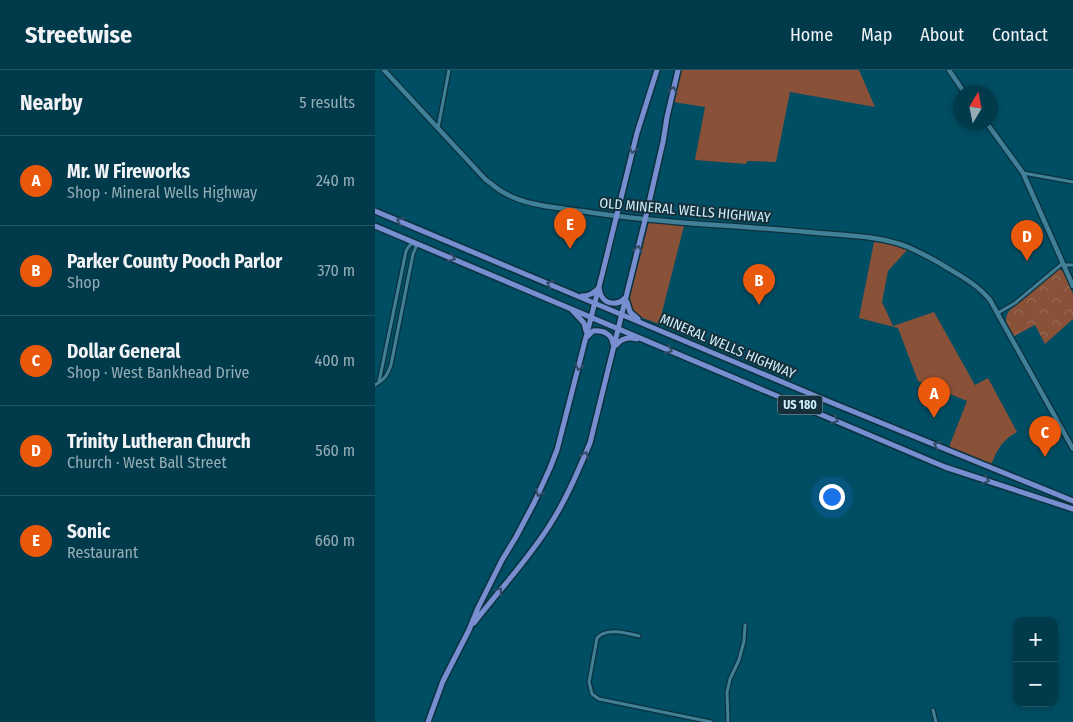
<!DOCTYPE html>
<html lang="en">
<head>
<meta charset="utf-8">
<style>
  :root { --surface:#003a4b; --page:#0a4152; --text:#f1f3f6; --muted:#95adb5; --line:#225463; --accent:#ea580c }
  body { margin:0; font-family:"Fira Sans Condensed",sans-serif; background:var(--page); color:var(--text) }
  .controls { position:absolute; right:15px; bottom:15px; display:grid; overflow:hidden; border-radius:10px; box-shadow:0 2px 12px #0003 }
  .controls button { width:45px; height:45px; display:grid; place-items:center; padding:0; border:0; border-bottom:1px solid var(--line); background:var(--surface); color:var(--text); font:25px sans-serif }
  .compass { position:absolute; left:578px; top:15px; width:45px; height:45px; border-radius:50%; background:var(--surface); box-shadow:0 2px 12px #0003; rotate:10deg }
  .you { position:absolute; left:456px; top:426px; width:18px; height:18px; margin:-12px; border:4px solid #fff; border-radius:50%; background:#1a73e8; box-shadow:0 0 0 8px #1a73e833 }
  .badge { display:grid; place-items:center; width:32px; height:32px; border-radius:50%; background:var(--accent); color:#fff; font-size:16px; font-weight:700 }
  .pin { position:absolute; translate:-50% -41px; filter:drop-shadow(0 1px 2px #0008) }
  .pin::after { content:''; position:absolute; top:26px; width:18px; height:15px; background:inherit; clip-path:polygon(0 0,100% 0,50% 100%) }
  .list { margin:0; padding:0; list-style:none }
  h2 { display:flex; justify-content:space-between; align-items:center; height:65px; margin:0; padding:0 20px; font-size:21px }
  h2 small { font-size:16px; font-weight:400; color:var(--muted) }
  .list li { display:grid; grid-template-columns:32px 1fr auto; gap:15px; align-items:center; box-sizing:border-box; height:90px; padding:0 20px; border-top:1px solid var(--line) }
  .list b { display:block; font-size:19px; white-space:nowrap }
  .list p { margin:0; font-size:16px; white-space:nowrap; color:var(--muted) }
  .list em { font-size:16px; font-style:normal; color:var(--muted) }
  .map { position:relative; flex:none; width:698px; height:652px; overflow:hidden }
  header { display:flex; align-items:center; gap:30px; box-sizing:border-box; height:70px; padding:0 25px; background:var(--surface); border-bottom:1px solid var(--line) }
  header strong { font-size:24px }
  nav { display:flex; gap:28px; margin-inline-start:auto; font-size:18px }
  main { display:flex }
  aside { flex:1; background:var(--surface) }
  .map>svg:first-child { display:block }
  .green { fill:#895138 }
  .park { fill:url(#park-crowns) }
  .lines { fill:none; stroke-linecap:round; stroke-linejoin:round }
  .minor-casing { stroke:#0d313d; stroke-width:5.5 }
  .tertiary-casing { stroke:#0d313d; stroke-width:7 }
  .primary-casing { stroke:#0d313d; stroke-width:8 }
  .minor { stroke:#408199; stroke-width:3 }
  .tertiary { stroke:#408199; stroke-width:4.5 }
  .primary { stroke:#778fd1; stroke-width:5 }
  .oneway { stroke:#324c67 }
  .labels { text-anchor:middle; stroke-width:4; stroke-linejoin:round; paint-order:stroke }
  .shield { fill:#15303a; stroke:#97b6c2; stroke-width:1 }
  .shield-label { font-size:12px; font-weight:bold; fill:#cfeffc }
  .street-label { font-size:14px; fill:#cfeffc; stroke:#15303a }
</style>
</head>
<body>
<header>
<strong>Streetwise</strong>
<nav><a>Home</a><a>Map</a><a>About</a><a>Contact</a></nav>
</header>
<main>
<aside>
<h2>Nearby<small>5 results</small></h2>
<ul class="list">
<li><span class="badge">A</span><div><b>Mr. W Fireworks</b><p>Shop · Mineral Wells Highway</p></div><em>240 m</em></li>
<li><span class="badge">B</span><div><b>Parker County Pooch Parlor</b><p>Shop</p></div><em>370 m</em></li>
<li><span class="badge">C</span><div><b>Dollar General</b><p>Shop · West Bankhead Drive</p></div><em>400 m</em></li>
<li><span class="badge">D</span><div><b>Trinity Lutheran Church</b><p>Church · West Ball Street</p></div><em>560 m</em></li>
<li><span class="badge">E</span><div><b>Sonic</b><p>Restaurant</p></div><em>660 m</em></li>
</ul>
</aside>
<div class="map">
<svg width="698" height="652" viewBox="0 0 698 652">
  <defs>
    <pattern id="park-crowns" width="20" height="18" patternUnits="userSpaceOnUse" patternTransform="scale(1.25)"><rect width="20" height="18" fill="#895138"/><path d="M2 6a3 3 0 1 1 6 0M12 15a3 3 0 1 1 6 0" fill="none" stroke="#996a56"/></pattern>
  </defs>
  <rect width="100%" height="100%" fill="#004e64"/>
  <path class="green" d="M 306,0 L 484,0 L 500,37 L 415,22 L 401,92 L 372,91 L 371,94 L 320,90 L 330,37 L 298,32 Z
    M 276,152 L 309,156 L 284,254 C 267,247 255,247 255,226 L 273,155 L 274,153 Z
    M 499,172 L 512,173 L 533,179 L 513,201 L 507,232 L 518,256 L 559,242 L 600,315 L 613,308 L 642,362 C 626,371 623,379 616,395 L 574,377 L 592,331 L 543,311 L 523,258 L 484,248 Z"/>
  <path class="park" d="M 684,199 L 688,201 L 698,224 L 698,249 L 670,274 L 660,255 L 639,266 C 634,257 627,251 634,241 Z"/>
  <g class="lines">
    <defs>
      <path id="minor" d="M 63,58 L 74,0
        M 648,103 L 698,112
        M 689,195 L 698,195
        M 623,243 L 640,233 L 688,193
        M 0,315 C 10,309 12,306 16,295 L 38,184 L 41,177 L 39,172 L 34,176 L 31,181 L 4,312
        M 264,566 C 252,563 231,557 222,568 L 214,612 L 217,624 L 224,629 L 336,652
        M 558,640 L 561,652
        M 353,652 L 352,622 L 355,609 L 364,590 L 369,571 L 370,555"/>
      <path id="tertiary" d="M 9,0 L 111,110 C 116,113 121,118 126,121 C 150,136 180,137 206,141 C 281,153 357,155 432,162 C 464,165 503,165 533,177 C 544,182 556,188 566,194 C 584,205 602,214 615,230 L 698,379
        M 574,0 L 589,22
        M 611,52 L 648,103 L 698,216"/>
      <path id="primary" d="M 0,141 L 450,330 L 698,431
        M 0,156 L 570,397 L 698,439
        M 224,218 C 225,221 225,225 227,227 C 232,235 244,235 250,228
        M 207,226 C 215,226 218,223 224,218
        M 252,232 L 255,242 L 263,249
        M 197,240 L 209,253 L 211,261
        M 212,267 L 218,261 C 228,260 237,264 238,274
        M 241,275 C 247,268 253,267 262,269
        M 99,553 C 124,520 154,489 176,453 C 192,428 203,401 215,373 L 270,150 L 288,72 L 292,47 L 303,0
        M 53,652 L 68,611 L 94,560 L 103,538 L 127,490 L 141,467 L 159,433 L 175,398 L 182,380 L 228,201 L 262,63 L 282,0"/>
    </defs>
    <use href="#minor" class="minor-casing"/>
    <use href="#tertiary" class="tertiary-casing"/>
    <use href="#primary" class="primary-casing"/>
    <use href="#minor" class="minor"/>
    <use href="#tertiary" class="tertiary"/>
    <use href="#primary" class="primary"/>
  </g>
  <defs><path id="oneway-chevron" d="M-2-3.5L2.5 0L-2 3.5" fill="none" stroke-width="1.6" stroke-linecap="round" stroke-linejoin="round" transform="scale(1.25)"/></defs>
  <g class="oneway">
    <use href="#oneway-chevron" transform="translate(298 20) rotate(-78)"/>
    <use href="#oneway-chevron" transform="translate(258 80) rotate(104)"/>
    <use href="#oneway-chevron" transform="translate(25 151) rotate(-157)"/>
    <use href="#oneway-chevron" transform="translate(263 179) rotate(-76)"/>
    <use href="#oneway-chevron" transform="translate(77 188) rotate(23)"/>
    <use href="#oneway-chevron" transform="translate(175 214) rotate(-157)"/>
    <use href="#oneway-chevron" transform="translate(294 280) rotate(23)"/>
    <use href="#oneway-chevron" transform="translate(204 297) rotate(104)"/>
    <use href="#oneway-chevron" transform="translate(460 350) rotate(23)"/>
    <use href="#oneway-chevron" transform="translate(562 375) rotate(-157)"/>
    <use href="#oneway-chevron" transform="translate(210 385) rotate(-68)"/>
    <use href="#oneway-chevron" transform="translate(611 410) rotate(18)"/>
    <use href="#oneway-chevron" transform="translate(164 423) rotate(115)"/>
    <use href="#oneway-chevron" transform="translate(124 521) rotate(-50)"/>
  </g>
  <g class="labels">
    <rect class="shield" x="402.5" y="325.5" width="45" height="19" rx="4"/>
    <g class="shield-label">
      <text x="425" y="339">US 180</text>
    </g>
    <g class="street-label">
      <text transform="translate(310 140) rotate(5)" y="5">OLD MINERAL WELLS HIGHWAY</text>
      <text transform="translate(353 276) rotate(23)" y="5">MINERAL WELLS HIGHWAY</text>
    </g>
  </g>
</svg>
<div class="controls">
<button>+</button>
<button>−</button>
</div>
<svg class="compass" viewBox="-18 -18 36 36"><path d="M0-13l5 13h-10z" fill="#e53935"/><path d="M0 13l5-13h-10z" fill="#95adb5"/></svg>
<div class="you"></div>
<div class="pin badge" style="left:559px;top:348px">A</div>
<div class="pin badge" style="left:384px;top:235px">B</div>
<div class="pin badge" style="left:670px;top:387px">C</div>
<div class="pin badge" style="left:652px;top:191px">D</div>
<div class="pin badge" style="left:195px;top:179px">E</div>
</div>
</main>
</body>
</html>
